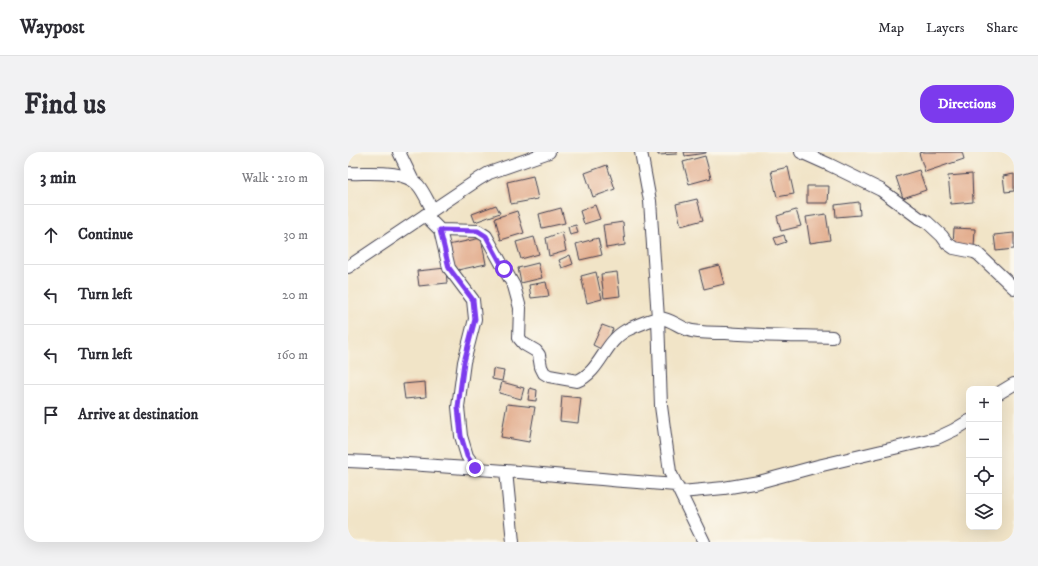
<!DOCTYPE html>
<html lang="en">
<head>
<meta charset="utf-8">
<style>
  :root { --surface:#fff; --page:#f2f2f3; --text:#2b2b33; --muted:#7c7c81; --line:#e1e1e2; --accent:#7c3aed }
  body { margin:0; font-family:"IM FELL DW Pica",serif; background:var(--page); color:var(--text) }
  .controls { position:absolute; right:12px; bottom:12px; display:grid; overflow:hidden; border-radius:8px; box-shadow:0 4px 16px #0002 }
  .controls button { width:36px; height:36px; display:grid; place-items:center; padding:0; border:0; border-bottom:1px solid var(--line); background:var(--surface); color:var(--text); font:20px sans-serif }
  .stop { position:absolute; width:12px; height:12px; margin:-9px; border:3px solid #7c3aed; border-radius:50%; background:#fff }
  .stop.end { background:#7c3aed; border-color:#fff; box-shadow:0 1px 4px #0008 }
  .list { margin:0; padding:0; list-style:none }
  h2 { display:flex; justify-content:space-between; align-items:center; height:52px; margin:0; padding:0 16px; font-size:17px }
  h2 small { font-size:13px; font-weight:400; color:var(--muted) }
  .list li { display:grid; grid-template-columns:26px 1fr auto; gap:12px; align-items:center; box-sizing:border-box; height:60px; padding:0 16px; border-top:1px solid var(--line) }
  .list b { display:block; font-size:15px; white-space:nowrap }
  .list em { font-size:13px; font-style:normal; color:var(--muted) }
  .icon { flex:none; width:22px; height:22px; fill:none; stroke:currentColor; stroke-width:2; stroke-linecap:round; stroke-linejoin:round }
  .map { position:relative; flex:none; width:666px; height:390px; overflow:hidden; border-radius:16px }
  header { display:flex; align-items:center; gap:24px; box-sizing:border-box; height:56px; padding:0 20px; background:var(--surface); border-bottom:1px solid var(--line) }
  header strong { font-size:19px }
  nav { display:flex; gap:22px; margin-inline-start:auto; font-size:14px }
  .intro { display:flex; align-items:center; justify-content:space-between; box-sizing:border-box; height:96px; padding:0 24px }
  h1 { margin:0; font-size:28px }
  .button { padding:10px 18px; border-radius:16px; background:var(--accent); color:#fff; font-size:14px; font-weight:700 }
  main { display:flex; gap:24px; padding:0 24px }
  aside { flex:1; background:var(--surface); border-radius:16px; box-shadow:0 4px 16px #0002 }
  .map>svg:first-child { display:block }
  .building { fill:#e3ae8f }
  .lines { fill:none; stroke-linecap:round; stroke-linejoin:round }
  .minor-casing { stroke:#413f50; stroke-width:14 }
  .minor { stroke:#fff; stroke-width:12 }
  .route { stroke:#7c3aed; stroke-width:5 }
</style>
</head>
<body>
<header>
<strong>Waypost</strong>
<nav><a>Map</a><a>Layers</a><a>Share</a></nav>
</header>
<div class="intro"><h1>Find us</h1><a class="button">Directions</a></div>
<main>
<aside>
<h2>3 min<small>Walk · 210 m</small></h2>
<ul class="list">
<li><svg class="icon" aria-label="ahead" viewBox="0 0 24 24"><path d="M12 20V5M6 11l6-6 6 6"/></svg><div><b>Continue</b></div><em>30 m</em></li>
<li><svg class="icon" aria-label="left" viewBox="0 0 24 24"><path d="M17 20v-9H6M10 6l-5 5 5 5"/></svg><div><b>Turn left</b></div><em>20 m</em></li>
<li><svg class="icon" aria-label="left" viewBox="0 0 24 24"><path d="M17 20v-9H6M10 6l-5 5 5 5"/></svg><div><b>Turn left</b></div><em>160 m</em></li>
<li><svg class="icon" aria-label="arrive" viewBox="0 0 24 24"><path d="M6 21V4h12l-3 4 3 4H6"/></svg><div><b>Arrive at destination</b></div></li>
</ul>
</aside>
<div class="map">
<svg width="666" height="390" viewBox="0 0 666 390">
  <rect width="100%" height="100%" fill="#fbf7ec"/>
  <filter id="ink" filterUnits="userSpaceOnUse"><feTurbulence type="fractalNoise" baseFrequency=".025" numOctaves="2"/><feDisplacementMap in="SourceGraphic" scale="8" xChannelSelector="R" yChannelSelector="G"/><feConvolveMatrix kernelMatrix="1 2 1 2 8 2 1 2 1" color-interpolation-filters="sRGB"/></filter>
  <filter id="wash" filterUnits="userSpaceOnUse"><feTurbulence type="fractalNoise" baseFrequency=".012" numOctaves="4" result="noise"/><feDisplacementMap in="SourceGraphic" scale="16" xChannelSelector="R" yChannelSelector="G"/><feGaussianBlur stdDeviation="0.9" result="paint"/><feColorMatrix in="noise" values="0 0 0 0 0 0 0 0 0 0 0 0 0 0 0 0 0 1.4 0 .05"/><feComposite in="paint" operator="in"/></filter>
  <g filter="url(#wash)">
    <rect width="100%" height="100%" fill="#f1e4c7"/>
    <g id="blocks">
      <path class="building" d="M 310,0 L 328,0 L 329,2 L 310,3 Z
        M 336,0 L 358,0 L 358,1 L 337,4 Z
        M 574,0 L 614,0 L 616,7 L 577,20 L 571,1 Z
        M 357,4 L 363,26 L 341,32 L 335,10 Z
        M 259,13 L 267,37 L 245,45 L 237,21 Z
        M 440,15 L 446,42 L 429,45 L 423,19 Z
        M 571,18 L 578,38 L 555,46 L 548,25 Z
        M 624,22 L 625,50 L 603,52 L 600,24 Z
        M 666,22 L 666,39 L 657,40 L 655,24 Z
        M 185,24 L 190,47 L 163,52 L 159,30 Z
        M 459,34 L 481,34 L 480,51 L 459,51 Z
        M 349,47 L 355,68 L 333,74 L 328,52 Z
        M 511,50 L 512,63 L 488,65 L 487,53 Z
        M 148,53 L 152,61 L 127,70 L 124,62 Z
        M 247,53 L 252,67 L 236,72 L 232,59 Z
        M 213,56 L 217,71 L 194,76 L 191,62 Z
        M 448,58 L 453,74 L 433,79 L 429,64 Z
        M 169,59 L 176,81 L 153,88 L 147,66 Z
        M 478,62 L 482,88 L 462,91 L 458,65 Z
        M 275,70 L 277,93 L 258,96 L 255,73 Z
        M 228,73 L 230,81 L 222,83 L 220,75 Z
        M 606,76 L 627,77 L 626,96 L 605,94 Z
        M 214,80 L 218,99 L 201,104 L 198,86 Z
        M 666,81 L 666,97 L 648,99 L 646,83 Z
        M 436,83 L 438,90 L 429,93 L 426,86 Z
        M 186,85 L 191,102 L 173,107 L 168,90 Z
        M 133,86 L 138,112 L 105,119 L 100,93 Z
        M 250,86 L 254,103 L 232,108 L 228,92 Z
        M 222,103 L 225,112 L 214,116 L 211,108 Z
        M 190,111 L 194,126 L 173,131 L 170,116 Z
        M 371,113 L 376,132 L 356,137 L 351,118 Z
        M 98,116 L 99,131 L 71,134 L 69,119 Z
        M 248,120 L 254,147 L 239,151 L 233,124 Z
        M 269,120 L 272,144 L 256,146 L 253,122 Z
        M 198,130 L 201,144 L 183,146 L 181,133 Z
        M 254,173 L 265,177 L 255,198 L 245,193 Z
        M 145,217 L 156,219 L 154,229 L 144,227 Z
        M 77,230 L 78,245 L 57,247 L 55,232 Z
        M 154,230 L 176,236 L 173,247 L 151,241 Z
        M 182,236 L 189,238 L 188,249 L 180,248 Z
        M 214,244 L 233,246 L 230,271 L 212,269 Z
        M 159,252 L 187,255 L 181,290 L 153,285 Z"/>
    </g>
  </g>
  <g filter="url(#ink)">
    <use href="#blocks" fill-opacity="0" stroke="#413f50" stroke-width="1"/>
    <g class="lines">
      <defs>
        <path id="minor" d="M 51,0 L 64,27
          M 293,0 L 302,49 L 310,166 L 313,254 L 322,320 L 356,390
          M 453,0 L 482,13 L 533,38 L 571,66 L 579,70 L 594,84 L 599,91 L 606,96 L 626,100 L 630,102 L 666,136
          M 0,21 C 20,22 56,17 70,33 C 76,40 80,50 84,57
          M 77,63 L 92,78 L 101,116 L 125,148 L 127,167 L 116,210 L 110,255 L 113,284 L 119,304 L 127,315
          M 92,78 L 130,79 L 138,84 L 166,134 L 172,156 L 171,186 L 176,192 L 188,199 L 191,203 L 193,215 L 196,221 L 201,224 L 229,229 C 252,220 256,191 277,179 C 282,176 306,166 311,166 C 323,166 333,177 344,179 C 355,181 367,181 378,181 C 413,184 449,184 484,185
          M 0,115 L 131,27 L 141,21 L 201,0
          M 651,241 L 666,232
          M 0,309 C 110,313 219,325 328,333
          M 158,319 L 165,390
          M 333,340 L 376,336 L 411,330 L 470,314 L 589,286 L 606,278 L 621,269"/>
      </defs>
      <use href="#minor" class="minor-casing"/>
      <use href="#minor" class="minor"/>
    </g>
  </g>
  <g class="lines" filter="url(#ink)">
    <path class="route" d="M 127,316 L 119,304 L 113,284 L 110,255 L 116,210 L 127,167 L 125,148 L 101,116 L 92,78 L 130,79 L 138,84 L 156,117"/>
  </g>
</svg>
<div class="controls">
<button>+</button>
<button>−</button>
<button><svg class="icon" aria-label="locate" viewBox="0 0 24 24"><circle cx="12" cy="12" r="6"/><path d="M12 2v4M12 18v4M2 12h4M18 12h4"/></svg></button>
<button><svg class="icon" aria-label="layers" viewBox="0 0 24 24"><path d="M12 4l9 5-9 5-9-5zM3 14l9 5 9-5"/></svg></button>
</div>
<div class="stop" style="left:156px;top:117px"></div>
<div class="stop end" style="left:127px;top:316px"></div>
</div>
</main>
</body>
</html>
